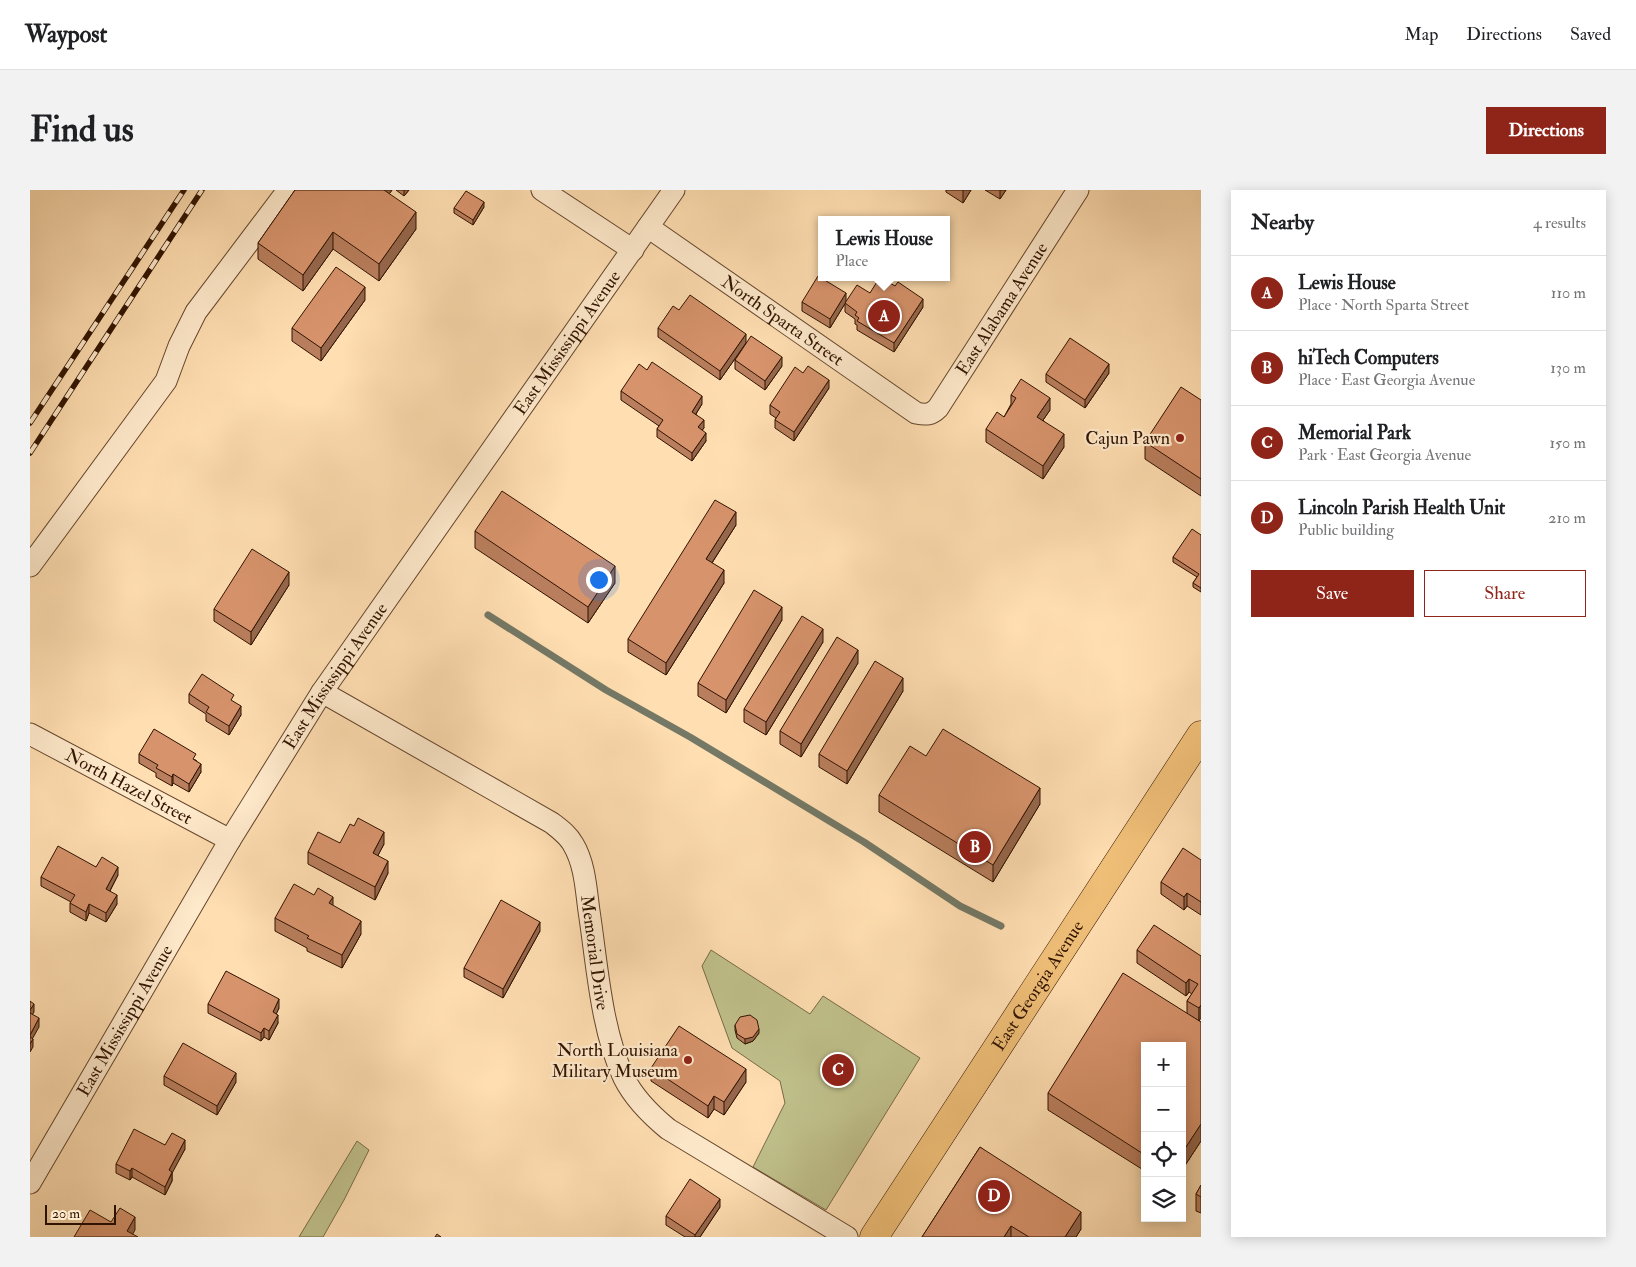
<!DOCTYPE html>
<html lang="en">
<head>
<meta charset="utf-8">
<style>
  :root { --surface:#fff; --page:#f2f2f2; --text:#202124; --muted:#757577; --line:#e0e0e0; --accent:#8f2418 }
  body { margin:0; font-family:"IM FELL Double Pica",serif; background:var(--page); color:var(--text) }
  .controls { position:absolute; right:15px; bottom:15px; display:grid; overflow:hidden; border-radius:0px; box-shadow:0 2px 12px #0003 }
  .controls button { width:45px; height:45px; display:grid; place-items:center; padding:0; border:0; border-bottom:1px solid var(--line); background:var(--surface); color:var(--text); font:25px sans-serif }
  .scale { position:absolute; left:15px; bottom:12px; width:71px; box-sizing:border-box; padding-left:5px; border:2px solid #301300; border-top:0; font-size:14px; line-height:18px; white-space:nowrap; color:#301300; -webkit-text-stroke:4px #ffeacc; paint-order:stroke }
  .you { position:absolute; left:568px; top:389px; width:18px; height:18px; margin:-12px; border:4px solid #fff; border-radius:50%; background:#1a73e8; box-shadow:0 0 0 8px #1a73e833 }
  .badge { display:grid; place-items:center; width:32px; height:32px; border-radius:50%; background:var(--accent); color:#fff; font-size:16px; font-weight:700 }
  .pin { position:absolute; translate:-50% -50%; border:2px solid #fff; box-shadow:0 1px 5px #0006 }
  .popup { position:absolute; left:788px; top:26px; width:132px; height:65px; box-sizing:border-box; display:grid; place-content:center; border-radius:0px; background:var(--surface); filter:drop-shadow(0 1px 4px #0005); font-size:16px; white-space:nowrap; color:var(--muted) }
  .popup b { font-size:19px; color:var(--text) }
  .popup::after { content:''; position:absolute; left:50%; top:100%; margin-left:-10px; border:10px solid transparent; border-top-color:var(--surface) }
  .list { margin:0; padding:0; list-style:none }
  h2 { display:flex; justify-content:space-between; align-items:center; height:65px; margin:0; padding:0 20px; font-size:21px }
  h2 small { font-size:16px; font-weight:400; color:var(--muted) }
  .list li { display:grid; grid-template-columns:32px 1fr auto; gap:15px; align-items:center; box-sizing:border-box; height:75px; padding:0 20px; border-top:1px solid var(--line) }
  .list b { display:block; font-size:19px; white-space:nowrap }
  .list p { margin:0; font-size:16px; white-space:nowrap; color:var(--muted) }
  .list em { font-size:16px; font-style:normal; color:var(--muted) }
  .actions { display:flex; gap:10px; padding:15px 20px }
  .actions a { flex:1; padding:11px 0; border:1px solid var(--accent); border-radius:0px; text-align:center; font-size:18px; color:var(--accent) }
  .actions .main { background:var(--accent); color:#fff }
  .icon { flex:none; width:28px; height:28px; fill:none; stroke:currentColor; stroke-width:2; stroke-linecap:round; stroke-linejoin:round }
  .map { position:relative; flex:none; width:1171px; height:1047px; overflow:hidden; border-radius:0px }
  header { display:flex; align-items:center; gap:30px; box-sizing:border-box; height:70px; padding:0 25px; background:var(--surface); border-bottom:1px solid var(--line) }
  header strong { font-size:24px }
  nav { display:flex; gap:28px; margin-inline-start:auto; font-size:18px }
  .intro { display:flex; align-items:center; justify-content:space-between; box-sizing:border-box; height:120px; padding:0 30px }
  h1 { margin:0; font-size:35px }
  .button { padding:12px 22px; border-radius:0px; background:var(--accent); color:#fff; font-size:18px; font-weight:700 }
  main { display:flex; gap:30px; padding:0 30px }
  aside { flex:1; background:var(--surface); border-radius:0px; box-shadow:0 2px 12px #0003 }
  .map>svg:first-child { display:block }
  .green { fill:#c0c18c; stroke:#786a46 }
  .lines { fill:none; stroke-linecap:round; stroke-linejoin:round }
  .stream { stroke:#747865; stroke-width:7 }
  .street-casing { stroke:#64462c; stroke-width:23 }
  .primary-casing { stroke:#301300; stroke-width:29 }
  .street { stroke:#ffeacc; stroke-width:21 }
  .primary { stroke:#f0bf78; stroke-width:28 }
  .rail-casing { stroke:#301300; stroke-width:5.5 }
  .rail { stroke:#ffeacc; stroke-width:4; stroke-dasharray:11; stroke-linecap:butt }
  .wall { fill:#b97e5d; stroke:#301300 }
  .shaded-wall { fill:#96674c; stroke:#301300 }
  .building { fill:#d7936c; stroke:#301300 }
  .poi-dot { fill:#8f2418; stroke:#ffeacc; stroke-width:2 }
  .labels { text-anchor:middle; stroke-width:4.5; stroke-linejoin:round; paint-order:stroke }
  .street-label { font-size:18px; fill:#301300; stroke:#ffeacc }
  .poi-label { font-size:18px; fill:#301300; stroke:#ffeacc; text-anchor:end }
</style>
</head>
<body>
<header>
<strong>Waypost</strong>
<nav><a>Map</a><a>Directions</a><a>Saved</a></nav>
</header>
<div class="intro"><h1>Find us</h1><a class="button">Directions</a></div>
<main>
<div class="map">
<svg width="1171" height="1047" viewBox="0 0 1171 1047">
  <rect width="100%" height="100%" fill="#ffdeb1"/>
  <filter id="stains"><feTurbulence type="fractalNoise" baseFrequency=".004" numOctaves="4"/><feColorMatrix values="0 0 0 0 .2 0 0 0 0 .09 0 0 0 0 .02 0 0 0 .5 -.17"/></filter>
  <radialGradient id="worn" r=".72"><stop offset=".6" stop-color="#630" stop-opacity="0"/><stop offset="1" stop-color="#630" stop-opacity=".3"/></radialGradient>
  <path class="green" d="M 681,760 L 780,824 L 793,806 L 890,868 L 796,1020 L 723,977 L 755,913 L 750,891 L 702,858 L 672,776 Z
    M 327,951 L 339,960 L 314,1010 L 293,1047 L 269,1047 Z"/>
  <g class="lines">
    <path class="stream" d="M 458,425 L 576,500 L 660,547 L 834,652 L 930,716 L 971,736"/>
    <defs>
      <g id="street">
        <path d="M 512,0 L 603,60"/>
        <path id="s1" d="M 618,37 L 886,223 C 896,225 901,225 908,218 L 1048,0"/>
        <path d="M 0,376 L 136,191 L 149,156 L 166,122 L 258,0"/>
        <path id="s2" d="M 292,502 L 522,633 C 531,640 538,645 543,654 C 555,674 556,699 559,721 C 567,773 571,840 594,888 C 604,908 621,925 638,939 L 817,1047"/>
        <path id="s3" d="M 0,544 L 200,650"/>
        <path id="s4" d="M 0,993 L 200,650 L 292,502 L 644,0"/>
      </g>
      <g id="primary">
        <path id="s5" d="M 844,1047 L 1171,545"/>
      </g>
    </defs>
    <use href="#street" class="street-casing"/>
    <use href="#primary" class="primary-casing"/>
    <use href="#street" class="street"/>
    <use href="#primary" class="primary"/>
    <defs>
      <path id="rail" d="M 0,233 L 154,0
        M 0,263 L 172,0"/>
    </defs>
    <use href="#rail" class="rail-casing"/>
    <use href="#rail" class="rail"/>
  </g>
  <path class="wall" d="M 265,0 L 362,0 L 359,4 L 386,39 L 349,91 L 303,59 L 273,101 L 228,69 L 228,53 Z
    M 366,0 L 379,0 L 374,6 Z
    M 916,0 L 941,0 L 933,13 L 916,2 Z
    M 955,0 L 976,0 L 970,9 Z
    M 454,17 L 443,35 L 424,23 L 424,18 Z
    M 840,103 L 893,117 L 864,162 L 827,140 L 827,135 L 825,134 L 825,129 L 815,122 L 815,113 Z
    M 335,110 L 291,171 L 262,151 L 262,138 Z
    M 772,112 L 816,112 L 800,138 L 772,121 Z
    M 628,138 L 716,153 L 690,190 L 628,147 Z
    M 705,170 L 752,176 L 735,200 L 705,179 Z
    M 617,180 L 672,214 L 666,224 L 674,238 L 672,240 L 676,251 L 662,271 L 627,247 L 627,239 L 629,236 L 591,210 L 591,201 Z
    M 1079,183 L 1055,218 L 1016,192 L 1016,184 Z
    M 799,198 L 764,251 L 745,238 L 745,230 L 746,228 L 740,224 L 740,215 Z
    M 981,205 L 1020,220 L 1013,230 L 1034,257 L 1013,289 L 956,252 L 956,239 L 974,227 L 981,214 Z
    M 1171,210 L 1171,306 L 1115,269 L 1115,252 Z
    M 706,335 L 682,373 L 694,393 L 636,485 L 598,462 L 598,449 Z
    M 445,341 L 585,393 L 558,433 L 445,358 Z
    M 1171,345 L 1171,402 L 1163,397 L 1163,393 L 1167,387 L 1143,372 L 1143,367 Z
    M 259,395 L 221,455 L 184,431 L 184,419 Z
    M 752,430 L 696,523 L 668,506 L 668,493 Z
    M 793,452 L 736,545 L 714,532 L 714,519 Z
    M 828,473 L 771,567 L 750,554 L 750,541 Z
    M 873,501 L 817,594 L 789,577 L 789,564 Z
    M 159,504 L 204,512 L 211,525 L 199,545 L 176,531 L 176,524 L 159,513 Z
    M 109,564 L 166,570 L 171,582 L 159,602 L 143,593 L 142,596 L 126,587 L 126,583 L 109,573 Z
    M 896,566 L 1010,614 L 963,692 L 849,622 L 849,605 Z
    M 310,653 L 354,654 L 348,665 L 358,683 L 345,710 L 278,674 L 278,662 Z
    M 1171,670 L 1171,725 L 1157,716 L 1154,720 L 1131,704 L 1131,692 Z
    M 66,677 L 88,685 L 80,701 L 87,714 L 76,732 L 59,723 L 56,731 L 40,722 L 40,713 L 41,712 L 11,696 L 11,687 Z
    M 303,715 L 331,744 L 312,778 L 277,761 L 277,758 L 245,741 L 245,728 Z
    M 510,741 L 473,808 L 434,787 L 434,778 Z
    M 1107,760 L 1171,766 L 1169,831 L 1171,832 L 1171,951 L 1152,980 L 1115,856 L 1115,981 L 1018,920 L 1018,903 L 1157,824 L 1157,811 L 1162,804 L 1159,802 L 1156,806 L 1107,773 Z
    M 178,814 L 249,818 L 246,824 L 248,833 L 239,850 L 234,847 L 231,851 L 178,823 Z
    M 705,835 L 729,843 L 723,851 L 715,854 L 707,848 L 705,840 Z
    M 621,878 L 716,892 L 694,925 L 684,919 L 678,928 L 621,891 Z
    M 134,886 L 206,892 L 187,925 L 134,895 Z
    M 135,955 L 155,959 L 142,982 L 142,991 L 135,1005 L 102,987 L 100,990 L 86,983 L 86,974 Z
    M 950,957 L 1051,1039 L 1046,1047 L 892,1047 Z
    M 1171,995 L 1171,1023 L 1166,1021 L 1166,1004 Z
    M 690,1017 L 670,1047 L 655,1047 L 636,1035 L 636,1026 Z"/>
  <path class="shaded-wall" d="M 351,0 L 362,0 L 351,15 Z
    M 374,0 L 379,0 L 374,6 Z
    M 933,0 L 941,0 L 933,13 Z
    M 970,0 L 976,0 L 970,9 Z
    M 454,12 L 454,17 L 443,35 L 443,30 Z
    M 386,22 L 386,39 L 349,91 L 349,74 Z
    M 303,42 L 303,59 L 273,101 L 273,85 Z
    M 335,97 L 335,110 L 291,171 L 291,158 Z
    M 816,103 L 816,112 L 800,138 L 800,129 Z
    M 893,109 L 893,117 L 864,162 L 864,153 Z
    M 716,144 L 716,153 L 690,190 L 690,181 Z
    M 752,167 L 752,176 L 735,200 L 735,191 Z
    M 1079,174 L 1079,183 L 1055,218 L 1055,210 Z
    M 799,190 L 799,198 L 764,251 L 764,242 Z
    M 672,206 L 672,214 L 662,230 L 662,222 Z
    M 1020,208 L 1020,220 L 1007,239 L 1007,227 Z
    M 674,230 L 674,238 L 668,246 L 668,237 Z
    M 676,243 L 676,251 L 662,271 L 662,263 Z
    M 1034,244 L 1034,257 L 1013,289 L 1013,276 Z
    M 706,322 L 706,335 L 676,382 L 676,369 Z
    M 585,376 L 585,393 L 558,433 L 558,417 Z
    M 694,380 L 694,393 L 636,485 L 636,473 Z
    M 259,382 L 259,395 L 221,455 L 221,442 Z
    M 752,417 L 752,430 L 696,523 L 696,510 Z
    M 793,439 L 793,452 L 736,545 L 736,532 Z
    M 828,460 L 828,473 L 771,567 L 771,554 Z
    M 873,488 L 873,501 L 817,594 L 817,581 Z
    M 211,516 L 211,525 L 199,545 L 199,536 Z
    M 171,574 L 171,582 L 159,602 L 159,594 Z
    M 143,584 L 143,593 L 142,596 L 142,587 Z
    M 1010,598 L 1010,614 L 963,692 L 963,675 Z
    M 354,642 L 354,654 L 343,675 L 343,663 Z
    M 358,671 L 358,683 L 345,710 L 345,697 Z
    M 88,677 L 88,685 L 76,708 L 76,699 Z
    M 1157,703 L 1157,716 L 1154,720 L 1154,707 Z
    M 87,705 L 87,714 L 76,732 L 76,723 Z
    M 303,707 L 303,720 L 299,713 Z
    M 59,714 L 59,723 L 56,731 L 56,722 Z
    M 331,731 L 331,744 L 312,778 L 312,765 Z
    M 510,732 L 510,741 L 473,808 L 473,799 Z
    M 1159,789 L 1159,802 L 1156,806 L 1156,793 Z
    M 249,809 L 249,818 L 243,831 L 243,822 Z
    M 4,814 L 4,822 L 0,829 L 0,820 Z
    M 1171,815 L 1171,828 L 1169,831 L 1169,818 Z
    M 248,825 L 248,833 L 239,850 L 239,841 Z
    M 9,828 L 9,837 L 0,853 L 0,845 Z
    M 234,838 L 234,847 L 231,851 L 231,843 Z
    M 729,839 L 729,843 L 723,851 L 715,854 L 715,849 Z
    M 3,849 L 3,857 L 0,862 L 0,854 Z
    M 716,879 L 716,892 L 694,925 L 694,912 Z
    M 206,883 L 206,892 L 187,925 L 187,916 Z
    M 684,906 L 684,919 L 678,928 L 678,916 Z
    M 1171,934 L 1171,951 L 1152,980 L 1152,963 Z
    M 155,950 L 155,959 L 139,989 L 139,980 Z
    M 102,978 L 102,987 L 100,990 L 100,981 Z
    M 142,982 L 142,991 L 135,1005 L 135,997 Z
    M 690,1009 L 690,1017 L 670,1047 L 665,1047 L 665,1045 Z
    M 1051,1022 L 1051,1039 L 1046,1047 L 1035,1047 Z
    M 105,1027 L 105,1040 L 101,1047 L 97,1041 Z
    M 981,1036 L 981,1047 L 974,1047 Z"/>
  <path class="building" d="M 265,0 L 354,0 L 386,22 L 349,74 L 303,42 L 273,85 L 228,53 Z
    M 436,1 L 454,12 L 443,30 L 424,18 Z
    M 306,77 L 335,97 L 291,158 L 262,138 Z
    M 788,86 L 816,103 L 800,129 L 772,112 Z
    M 850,87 L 865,96 L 868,92 L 893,109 L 864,153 L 827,131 L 829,128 L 825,125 L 827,122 L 815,113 L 827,95 L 840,103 Z
    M 660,105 L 716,144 L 690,181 L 628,138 L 643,116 L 649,120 Z
    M 721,146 L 752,167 L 735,191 L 705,170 Z
    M 1040,148 L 1079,174 L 1055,210 L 1016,184 Z
    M 622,172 L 672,206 L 662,222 L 674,230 L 668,237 L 676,243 L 662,263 L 627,239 L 633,230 L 591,201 L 609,174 L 617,180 Z
    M 778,176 L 799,190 L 764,242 L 745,230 L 750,222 L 740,215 L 765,177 L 773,183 Z
    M 991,189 L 1020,208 L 1007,227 L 1034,244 L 1013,276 L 956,239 L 967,222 L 974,227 L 986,208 L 981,205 Z
    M 1151,197 L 1171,210 L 1171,289 L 1115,252 Z
    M 472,301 L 585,376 L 558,417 L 445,341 Z
    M 685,310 L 706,322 L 676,369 L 694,380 L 636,473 L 598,449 Z
    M 1162,339 L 1171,345 L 1171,398 L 1163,393 L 1169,384 L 1143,367 Z
    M 222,359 L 259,382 L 221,442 L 184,419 Z
    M 724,400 L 752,417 L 696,510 L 668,493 Z
    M 772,426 L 793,439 L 736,532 L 714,519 Z
    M 807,447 L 828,460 L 771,554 L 750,541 Z
    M 845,471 L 873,488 L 817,581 L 789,564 Z
    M 172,484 L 204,505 L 201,510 L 211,516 L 199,536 L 176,522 L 179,517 L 159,504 Z
    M 124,539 L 166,564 L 163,569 L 171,574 L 159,594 L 143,584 L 142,587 L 126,578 L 128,575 L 109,564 Z
    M 913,539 L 1010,598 L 963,675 L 849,605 L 880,556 L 896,566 Z
    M 328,628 L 354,642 L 343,663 L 358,671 L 345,697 L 278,662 L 288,642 L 310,653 L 320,634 L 324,636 Z
    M 28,656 L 66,677 L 72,667 L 88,677 L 76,699 L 87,705 L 76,723 L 59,714 L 56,722 L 40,713 L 45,705 L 11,687 Z
    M 1153,658 L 1171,670 L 1171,712 L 1157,703 L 1154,707 L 1131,692 Z
    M 264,694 L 284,705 L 288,698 L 303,707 L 299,713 L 331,731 L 312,765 L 277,748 L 279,746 L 245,728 Z
    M 471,710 L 510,732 L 473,799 L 434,778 Z
    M 1124,735 L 1171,766 L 1171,815 L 1169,818 L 1157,811 L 1168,794 L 1159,789 L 1156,793 L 1107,760 Z
    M 196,781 L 249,809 L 243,822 L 248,825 L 239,841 L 234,838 L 231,843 L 178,814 Z
    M 1093,783 L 1171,832 L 1171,934 L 1152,963 L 1152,856 L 1115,856 L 1115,965 L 1018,903 Z
    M 0,811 L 4,814 L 0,820 Z
    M 0,823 L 9,828 L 0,845 Z
    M 720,825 L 727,830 L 729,839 L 723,847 L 715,849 L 707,844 L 705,835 L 710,827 Z
    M 649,836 L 716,879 L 694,912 L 684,906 L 678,916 L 621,878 Z
    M 0,847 L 3,849 L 0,854 Z
    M 153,853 L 206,883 L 187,916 L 134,886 Z
    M 104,939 L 135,955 L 142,943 L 155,950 L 139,980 L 142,982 L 135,997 L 102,978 L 100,981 L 86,974 Z
    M 950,957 L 1051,1022 L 1035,1047 L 999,1047 L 981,1036 L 974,1047 L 892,1047 Z
    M 660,989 L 690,1009 L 665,1045 L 636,1026 Z
    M 1171,995 L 1171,1007 L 1166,1004 Z
    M 90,1018 L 105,1027 L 97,1041 L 108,1047 L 44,1047 L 60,1020 L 81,1032 Z
    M 407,1044 L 411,1047 L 405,1047 Z"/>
  <g class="poi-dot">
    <circle cx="1150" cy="248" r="5"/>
    <circle cx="658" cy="870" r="5"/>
  </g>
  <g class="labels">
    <g class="street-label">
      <text dy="6" stroke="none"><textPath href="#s1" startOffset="468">East Alabama Avenue</textPath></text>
      <text dy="6" stroke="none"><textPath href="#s1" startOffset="164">North Sparta Street</textPath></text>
      <text dy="6" stroke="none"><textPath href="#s4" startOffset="998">East Mississippi Avenue</textPath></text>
      <text dy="6" stroke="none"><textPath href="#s4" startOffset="592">East Mississippi Avenue</textPath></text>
      <text dy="6" stroke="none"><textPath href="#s3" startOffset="112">North Hazel Street</textPath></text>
      <text dy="6" stroke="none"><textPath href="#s2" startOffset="406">Memorial Drive</textPath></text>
      <text dy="6" stroke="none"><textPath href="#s5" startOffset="300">East Georgia Avenue</textPath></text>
      <text dy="6" stroke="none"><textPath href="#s4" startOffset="188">East Mississippi Avenue</textPath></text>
    </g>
    <g class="poi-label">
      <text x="1140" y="254">Cajun Pawn</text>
      <text x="648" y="866">North Louisiana<tspan x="648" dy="21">Military Museum</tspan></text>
    </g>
  </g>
  <rect width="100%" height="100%" filter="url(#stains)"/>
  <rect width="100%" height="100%" fill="url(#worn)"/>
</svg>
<div class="controls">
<button>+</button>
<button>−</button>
<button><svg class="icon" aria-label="locate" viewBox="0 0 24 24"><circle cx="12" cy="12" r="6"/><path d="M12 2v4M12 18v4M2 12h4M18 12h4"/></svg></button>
<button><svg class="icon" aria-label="layers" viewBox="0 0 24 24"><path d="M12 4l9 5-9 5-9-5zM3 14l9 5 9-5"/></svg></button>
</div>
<div class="scale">20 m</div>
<div class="you"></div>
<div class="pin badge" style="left:854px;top:126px">A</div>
<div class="popup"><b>Lewis House</b>Place</div>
<div class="pin badge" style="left:945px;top:657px">B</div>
<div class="pin badge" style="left:808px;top:880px">C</div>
<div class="pin badge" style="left:964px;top:1006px">D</div>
</div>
<aside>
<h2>Nearby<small>4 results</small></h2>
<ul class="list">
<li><span class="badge">A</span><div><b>Lewis House</b><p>Place · North Sparta Street</p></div><em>110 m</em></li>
<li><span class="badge">B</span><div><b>hiTech Computers</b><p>Place · East Georgia Avenue</p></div><em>130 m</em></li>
<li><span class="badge">C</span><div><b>Memorial Park</b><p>Park · East Georgia Avenue</p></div><em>150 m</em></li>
<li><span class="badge">D</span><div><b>Lincoln Parish Health Unit</b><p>Public building</p></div><em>210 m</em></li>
</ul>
<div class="actions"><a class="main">Save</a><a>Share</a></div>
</aside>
</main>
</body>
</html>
